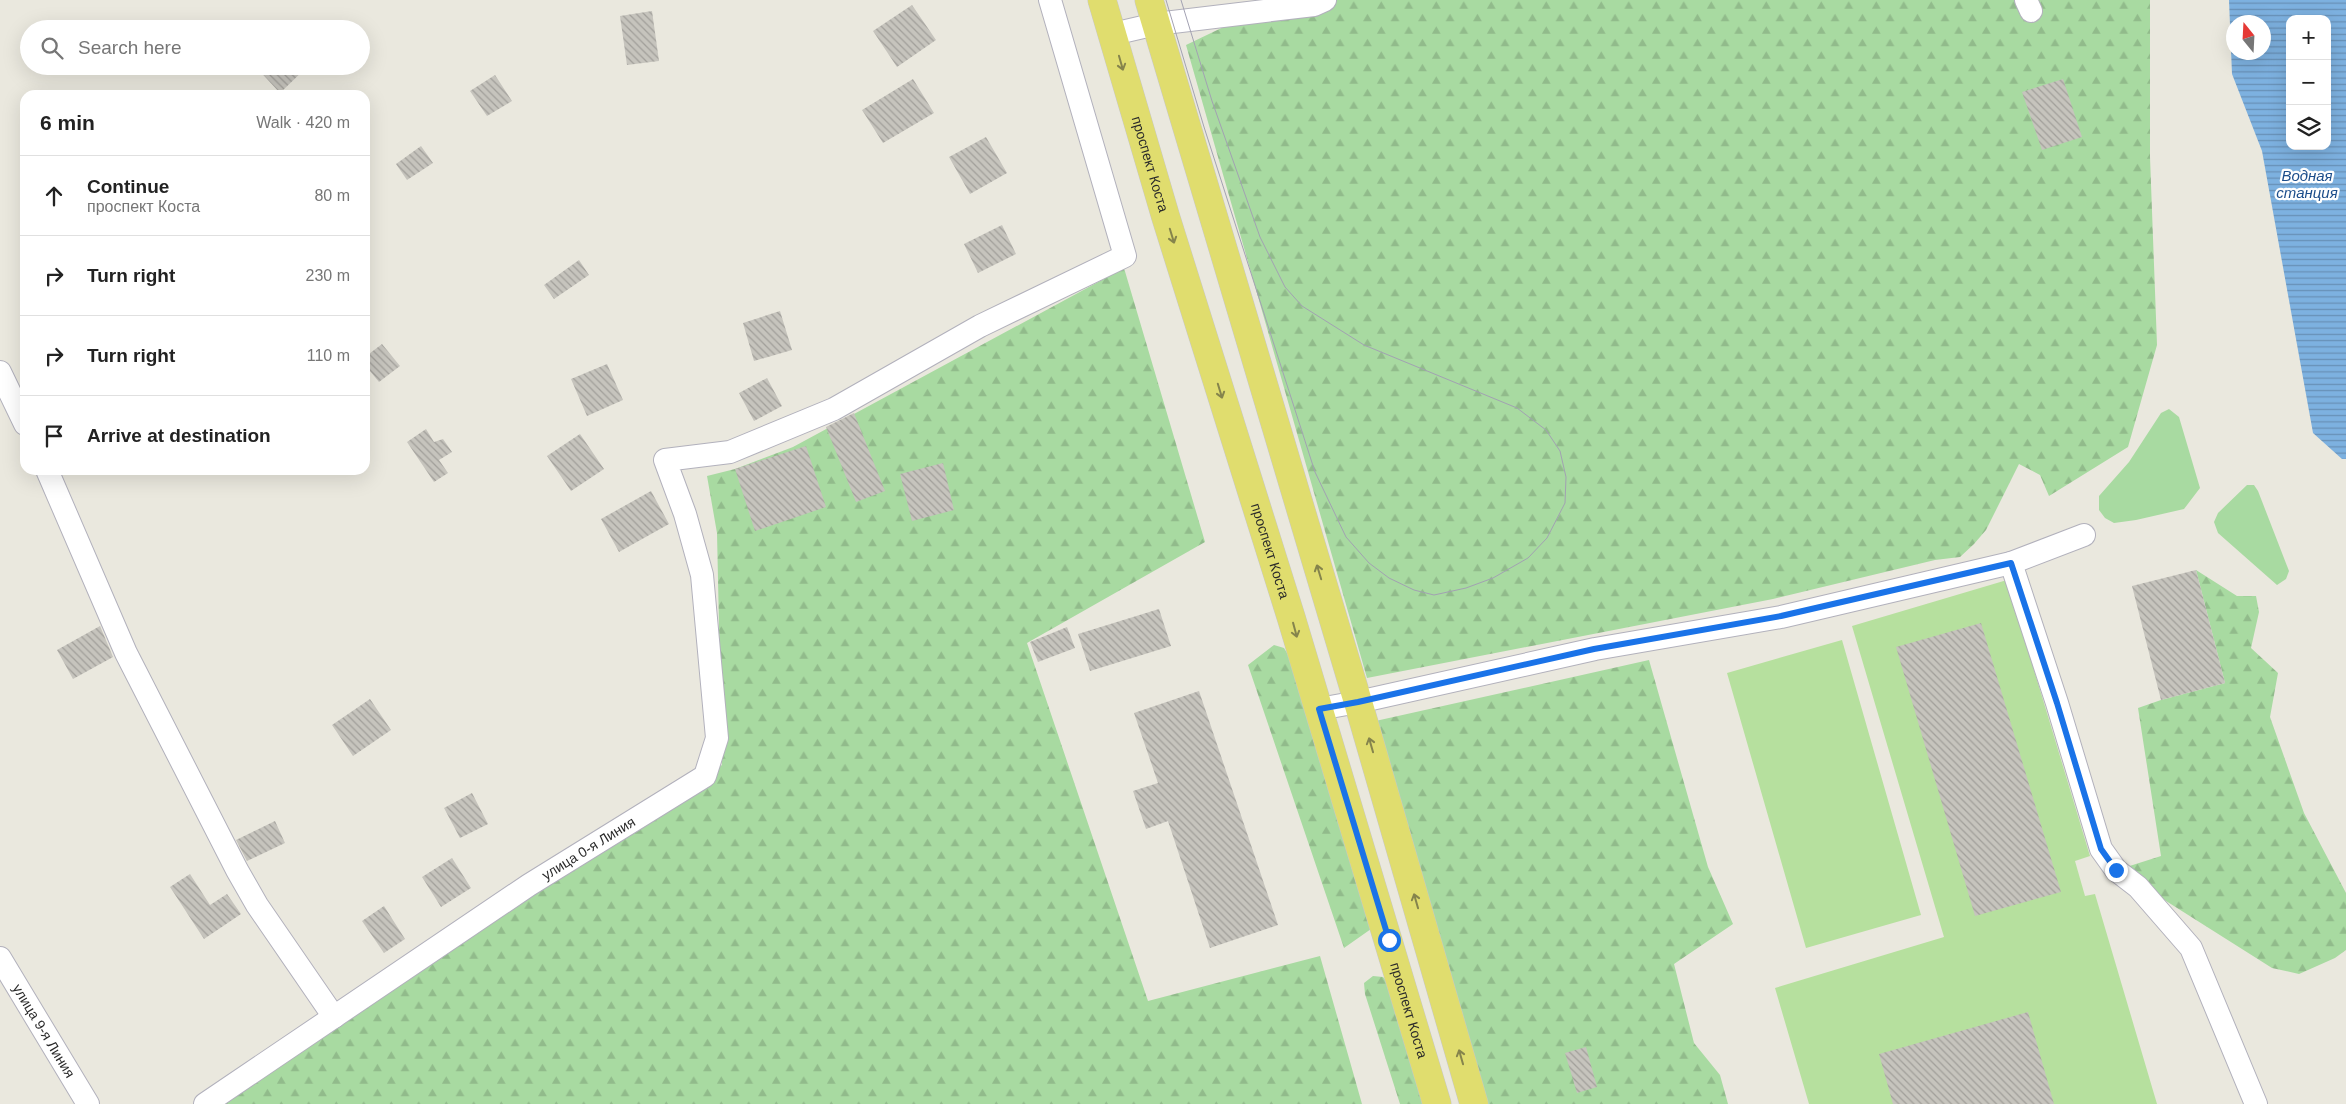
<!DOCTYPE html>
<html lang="en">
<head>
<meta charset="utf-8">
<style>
  :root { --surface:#fff; --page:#f2f2f2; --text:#222; --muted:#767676; --line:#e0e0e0 }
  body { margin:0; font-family:Helvetica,sans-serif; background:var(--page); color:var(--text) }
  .controls { position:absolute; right:15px; top:15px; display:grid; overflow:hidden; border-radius:10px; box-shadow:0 5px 20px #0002 }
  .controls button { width:45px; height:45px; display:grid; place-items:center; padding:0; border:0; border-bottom:1px solid var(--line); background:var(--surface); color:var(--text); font:25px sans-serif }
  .compass { position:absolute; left:2226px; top:15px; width:45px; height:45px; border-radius:50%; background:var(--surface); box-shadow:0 5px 20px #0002; rotate:342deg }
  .stop { position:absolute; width:15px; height:15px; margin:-11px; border:4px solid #1a73e8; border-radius:50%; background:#fff }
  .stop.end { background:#1a73e8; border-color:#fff; box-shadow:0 1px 5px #0008 }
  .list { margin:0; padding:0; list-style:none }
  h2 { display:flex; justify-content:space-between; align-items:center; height:65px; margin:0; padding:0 20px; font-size:21px }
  h2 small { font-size:16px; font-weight:400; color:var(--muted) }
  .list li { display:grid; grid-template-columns:32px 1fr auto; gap:15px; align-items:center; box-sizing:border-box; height:80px; padding:0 20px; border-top:1px solid var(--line) }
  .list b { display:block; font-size:19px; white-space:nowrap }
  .list p { margin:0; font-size:16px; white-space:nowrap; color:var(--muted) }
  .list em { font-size:16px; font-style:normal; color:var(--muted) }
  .icon { flex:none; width:28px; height:28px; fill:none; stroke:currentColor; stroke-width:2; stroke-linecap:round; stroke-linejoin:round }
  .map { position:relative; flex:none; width:2346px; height:1104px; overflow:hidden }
  .search { position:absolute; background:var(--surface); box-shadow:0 5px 20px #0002; left:20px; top:20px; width:350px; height:55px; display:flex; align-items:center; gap:12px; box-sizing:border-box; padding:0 18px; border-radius:28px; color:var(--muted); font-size:19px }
  .panel { position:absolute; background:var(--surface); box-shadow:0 5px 20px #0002; left:20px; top:90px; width:350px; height:385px; border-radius:15px }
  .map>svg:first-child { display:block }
  .grass { fill:#a8daa1 }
  .forest { fill:url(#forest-firs) }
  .pitch { fill:#b6e09e }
  .water { fill:url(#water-rules); fill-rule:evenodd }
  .building { fill:url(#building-back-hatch) }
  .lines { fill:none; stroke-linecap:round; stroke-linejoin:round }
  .minor-casing { stroke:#b2b1bc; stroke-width:24 }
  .major-casing { stroke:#c8c8c8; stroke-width:29 }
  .minor { stroke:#fff; stroke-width:22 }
  .major { stroke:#e0dd6e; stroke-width:28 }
  .tram { stroke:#a2a1b2; stroke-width:1 }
  .oneway { stroke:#85844c }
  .route { stroke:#1a73e8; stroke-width:6 }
  .labels { text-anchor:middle; stroke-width:4.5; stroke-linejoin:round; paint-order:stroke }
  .street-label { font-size:14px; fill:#2a2a2a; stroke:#fff }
  .water-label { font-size:15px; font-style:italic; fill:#1d4e8b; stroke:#fff }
</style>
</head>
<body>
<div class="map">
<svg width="2346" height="1104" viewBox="0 0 2346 1104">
  <defs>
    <pattern id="forest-firs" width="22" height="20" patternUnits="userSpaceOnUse" patternTransform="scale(1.25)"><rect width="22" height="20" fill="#a8daa1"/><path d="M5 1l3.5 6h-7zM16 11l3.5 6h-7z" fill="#91bb8b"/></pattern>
    <pattern id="water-rules" width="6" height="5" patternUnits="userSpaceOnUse" patternTransform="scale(1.25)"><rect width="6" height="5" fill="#7db1e0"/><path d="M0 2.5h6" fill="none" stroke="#6790b6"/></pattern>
    <pattern id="building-back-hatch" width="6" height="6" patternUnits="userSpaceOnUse" patternTransform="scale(1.25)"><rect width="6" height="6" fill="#c6c4bd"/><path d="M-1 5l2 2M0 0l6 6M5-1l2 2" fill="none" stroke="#a19f9a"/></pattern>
  </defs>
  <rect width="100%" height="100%" fill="#eae8de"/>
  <path class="grass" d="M 2169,409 L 2179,417 L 2200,488 L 2184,509 L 2136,520 L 2114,523 L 2105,518 L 2099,510 L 2099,496 L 2129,462 L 2161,413 Z
    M 2247,485 L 2254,485 L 2258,491 L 2289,571 L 2286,579 L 2277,585 L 2218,533 L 2214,522 L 2218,513 Z"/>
  <path class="forest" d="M 1280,0 L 2150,0 L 2150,157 L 2157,345 L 2128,447 L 2049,496 L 2040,475 L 2019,464 L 1986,530 L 1974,544 L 1960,557 L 1935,560 L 1773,599 L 1367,678 L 1186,45 Z
    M 1124,268 L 1205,542 L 1027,643 L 1148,1001 L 1320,956 L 1362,1104 L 220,1104 L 722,765 L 717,533 L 707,476 L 735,469 L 793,447 Z
    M 2196,570 L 2237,596 L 2256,596 L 2259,612 L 2251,648 L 2278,673 L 2270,717 L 2304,813 L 2346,893 L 2346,950 L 2335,958 L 2299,974 L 2272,968 L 2117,870 L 2161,856 L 2138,708 L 2161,700 L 2225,683 Z
    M 1274,645 L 1284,648 L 1289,656 L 1371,929 L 1344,948 L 1248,665 Z
    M 1649,660 L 1708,867 L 1733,924 L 1674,964 L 1694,1043 L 1720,1075 L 1728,1104 L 1483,1104 L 1371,722 Z
    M 1373,976 L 1383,977 L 1388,983 L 1423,1104 L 1400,1104 L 1365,994 L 1364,983 Z"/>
  <path class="pitch" d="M 2007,580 L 2090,856 L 2075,861 L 2085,896 L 2095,894 L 2157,1104 L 1809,1104 L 1775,988 L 1944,937 L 1852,626 Z
    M 1842,640 L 1921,915 L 1806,948 L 1727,673 Z"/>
  <path class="water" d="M 2229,0 L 2346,0 L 2346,459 L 2342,459 L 2313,433 L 2262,151 L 2232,74 ZM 2290,19 L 2327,19 L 2327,146 L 2290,146 ZM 2234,22 L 2264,22 L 2264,52 L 2234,52 Z"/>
  <path class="building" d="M 912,5 L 936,40 L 897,67 L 873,31 Z
    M 652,11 L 659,61 L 627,65 L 620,16 Z
    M 255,66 L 308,66 L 280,93 Z
    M 495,75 L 512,101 L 487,116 L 470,91 Z
    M 913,79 L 934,113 L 883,143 L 862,110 Z
    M 2063,79 L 2082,137 L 2042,150 L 2022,92 Z
    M 986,137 L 1007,173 L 970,194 L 949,157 Z
    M 421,146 L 433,163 L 407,180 L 396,164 Z
    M 1002,225 L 1016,254 L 978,273 L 964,244 Z
    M 579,260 L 589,275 L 554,299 L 544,285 Z
    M 780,311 L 792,350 L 754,361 L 743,323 Z
    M 382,344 L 400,366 L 379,382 L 365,365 L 365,357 Z
    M 607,364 L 623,400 L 587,416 L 571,379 Z
    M 767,378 L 782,406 L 754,421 L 739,393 Z
    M 854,413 L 885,491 L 856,502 L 826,427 Z
    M 426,429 L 434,442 L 443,439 L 452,452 L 439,460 L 448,473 L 434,482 L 407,442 Z
    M 580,434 L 604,469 L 571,491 L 547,456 Z
    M 806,446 L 826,507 L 755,531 L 735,469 Z
    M 943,463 L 954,510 L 912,521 L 900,474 Z
    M 651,491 L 669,524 L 619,552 L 601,519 Z
    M 2196,570 L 2225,683 L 2161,700 L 2132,586 Z
    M 1159,609 L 1171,646 L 1090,671 L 1078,634 Z
    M 1981,623 L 2061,892 L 1975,916 L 1896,647 Z
    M 100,626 L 113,657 L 73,679 L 57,650 Z
    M 1067,627 L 1075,648 L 1038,662 L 1030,642 Z
    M 1199,691 L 1278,925 L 1210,948 L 1168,821 L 1146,829 L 1133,791 L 1158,783 L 1134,713 Z
    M 370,699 L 391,730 L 353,756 L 332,725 Z
    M 472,793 L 488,824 L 460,838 L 444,808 Z
    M 275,821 L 285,843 L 247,861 L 236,840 Z
    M 452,858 L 471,888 L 441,907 L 422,877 Z
    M 190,874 L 210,905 L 227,894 L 241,914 L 204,939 L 170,887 Z
    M 384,906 L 405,939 L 384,953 L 362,921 Z
    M 2028,1012 L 2054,1104 L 1893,1104 L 1879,1054 Z
    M 1586,1047 L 1597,1087 L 1577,1093 L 1565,1053 Z"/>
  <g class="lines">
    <defs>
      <g id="minor">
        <path d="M 2026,0 L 2031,11"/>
        <path d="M 1113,34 L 1156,24 L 1314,5 L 1325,0"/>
        <path d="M 0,372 L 25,424"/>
        <path d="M 47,470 L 126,653 L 237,870 L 257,905 L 334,1017"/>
        <path d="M 2011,563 L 2057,703 L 2101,849 L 2116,870 L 2138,887 L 2191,948 L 2256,1104"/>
        <path d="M 1319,709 L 1358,702 L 1595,649 L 1781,617 L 2011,563 L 2084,535"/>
        <path id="s1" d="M 0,958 L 88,1104"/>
        <path id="s2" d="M 205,1104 L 529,885 L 705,776 L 717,738 L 702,575 L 685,514 L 665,460 L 730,452 L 834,409 L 980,326 L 1125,256 L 1050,0"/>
      </g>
      <g id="major">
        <path id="s3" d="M 1102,0 L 1166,218 L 1291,617 L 1437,1104"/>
        <path d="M 1149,0 L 1358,702 L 1474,1104"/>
      </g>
    </defs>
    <use href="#minor" class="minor-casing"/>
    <use href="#major" class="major-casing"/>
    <use href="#minor" class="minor"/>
    <use href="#major" class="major"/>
    <path class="tram" d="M 1166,0 L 1204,127 L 1315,472 L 1346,537 L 1369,563 L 1389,578 L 1414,590 L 1434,595 L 1466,588 L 1493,578 L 1528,558 L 1547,538 L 1565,503 L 1566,477 L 1560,451 L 1546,430 L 1517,408 L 1364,345 L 1302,306 L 1285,287 L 1260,237 L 1212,101 L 1181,0"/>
  </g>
  <defs><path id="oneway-shaft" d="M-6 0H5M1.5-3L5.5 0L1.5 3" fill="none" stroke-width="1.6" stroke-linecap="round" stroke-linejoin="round" transform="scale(1.25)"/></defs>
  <g class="oneway">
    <use href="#oneway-shaft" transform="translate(1121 63) rotate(74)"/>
    <use href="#oneway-shaft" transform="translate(1172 236) rotate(73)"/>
    <use href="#oneway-shaft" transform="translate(1220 391) rotate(73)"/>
    <use href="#oneway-shaft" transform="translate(1319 572) rotate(-107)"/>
    <use href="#oneway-shaft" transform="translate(1295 630) rotate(75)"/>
    <use href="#oneway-shaft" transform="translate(1371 745) rotate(-106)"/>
    <use href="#oneway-shaft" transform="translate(1416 901) rotate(-106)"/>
    <use href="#oneway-shaft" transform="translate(1461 1057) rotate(-106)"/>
  </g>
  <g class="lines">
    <path class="route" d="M 1389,940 L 1319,709 L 1358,702 L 1594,649 L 1781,616 L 2011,563 L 2057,703 L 2101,849 L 2116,870"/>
  </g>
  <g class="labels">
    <g class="street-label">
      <text dy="5" stroke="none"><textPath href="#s3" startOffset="171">проспект Коста</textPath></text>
      <text dy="5" stroke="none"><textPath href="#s3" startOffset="576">проспект Коста</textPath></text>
      <text dy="5" stroke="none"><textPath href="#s2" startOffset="461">улица 0-я Линия</textPath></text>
      <text dy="5" stroke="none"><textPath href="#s3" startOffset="1056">проспект Коста</textPath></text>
      <text dy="5" stroke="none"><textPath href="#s1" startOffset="85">улица 9-я Линия</textPath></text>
    </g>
    <g class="water-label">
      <text x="2307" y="181">Водная<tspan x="2307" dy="17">станция</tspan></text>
    </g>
  </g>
</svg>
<div class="controls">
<button>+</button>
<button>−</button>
<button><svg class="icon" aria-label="layers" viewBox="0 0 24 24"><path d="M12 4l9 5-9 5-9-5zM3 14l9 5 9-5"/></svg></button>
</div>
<svg class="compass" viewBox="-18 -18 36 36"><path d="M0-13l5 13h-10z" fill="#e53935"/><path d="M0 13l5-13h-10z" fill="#767676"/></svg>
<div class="stop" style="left:1389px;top:940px"></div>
<div class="stop end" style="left:2116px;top:870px"></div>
<div class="search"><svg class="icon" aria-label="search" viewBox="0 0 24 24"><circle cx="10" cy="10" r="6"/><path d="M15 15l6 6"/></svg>Search here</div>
<section class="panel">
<h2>6 min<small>Walk · 420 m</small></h2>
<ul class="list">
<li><svg class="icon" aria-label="ahead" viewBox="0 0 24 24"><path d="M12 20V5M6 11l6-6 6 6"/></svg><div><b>Continue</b><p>проспект Коста</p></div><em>80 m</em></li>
<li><svg class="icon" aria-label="right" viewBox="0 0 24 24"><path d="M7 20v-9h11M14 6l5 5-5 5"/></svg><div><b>Turn right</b></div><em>230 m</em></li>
<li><svg class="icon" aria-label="right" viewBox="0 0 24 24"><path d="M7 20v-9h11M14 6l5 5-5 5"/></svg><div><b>Turn right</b></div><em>110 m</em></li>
<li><svg class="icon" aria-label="arrive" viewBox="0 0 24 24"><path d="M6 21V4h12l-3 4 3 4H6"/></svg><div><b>Arrive at destination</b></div></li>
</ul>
</section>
</div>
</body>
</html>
